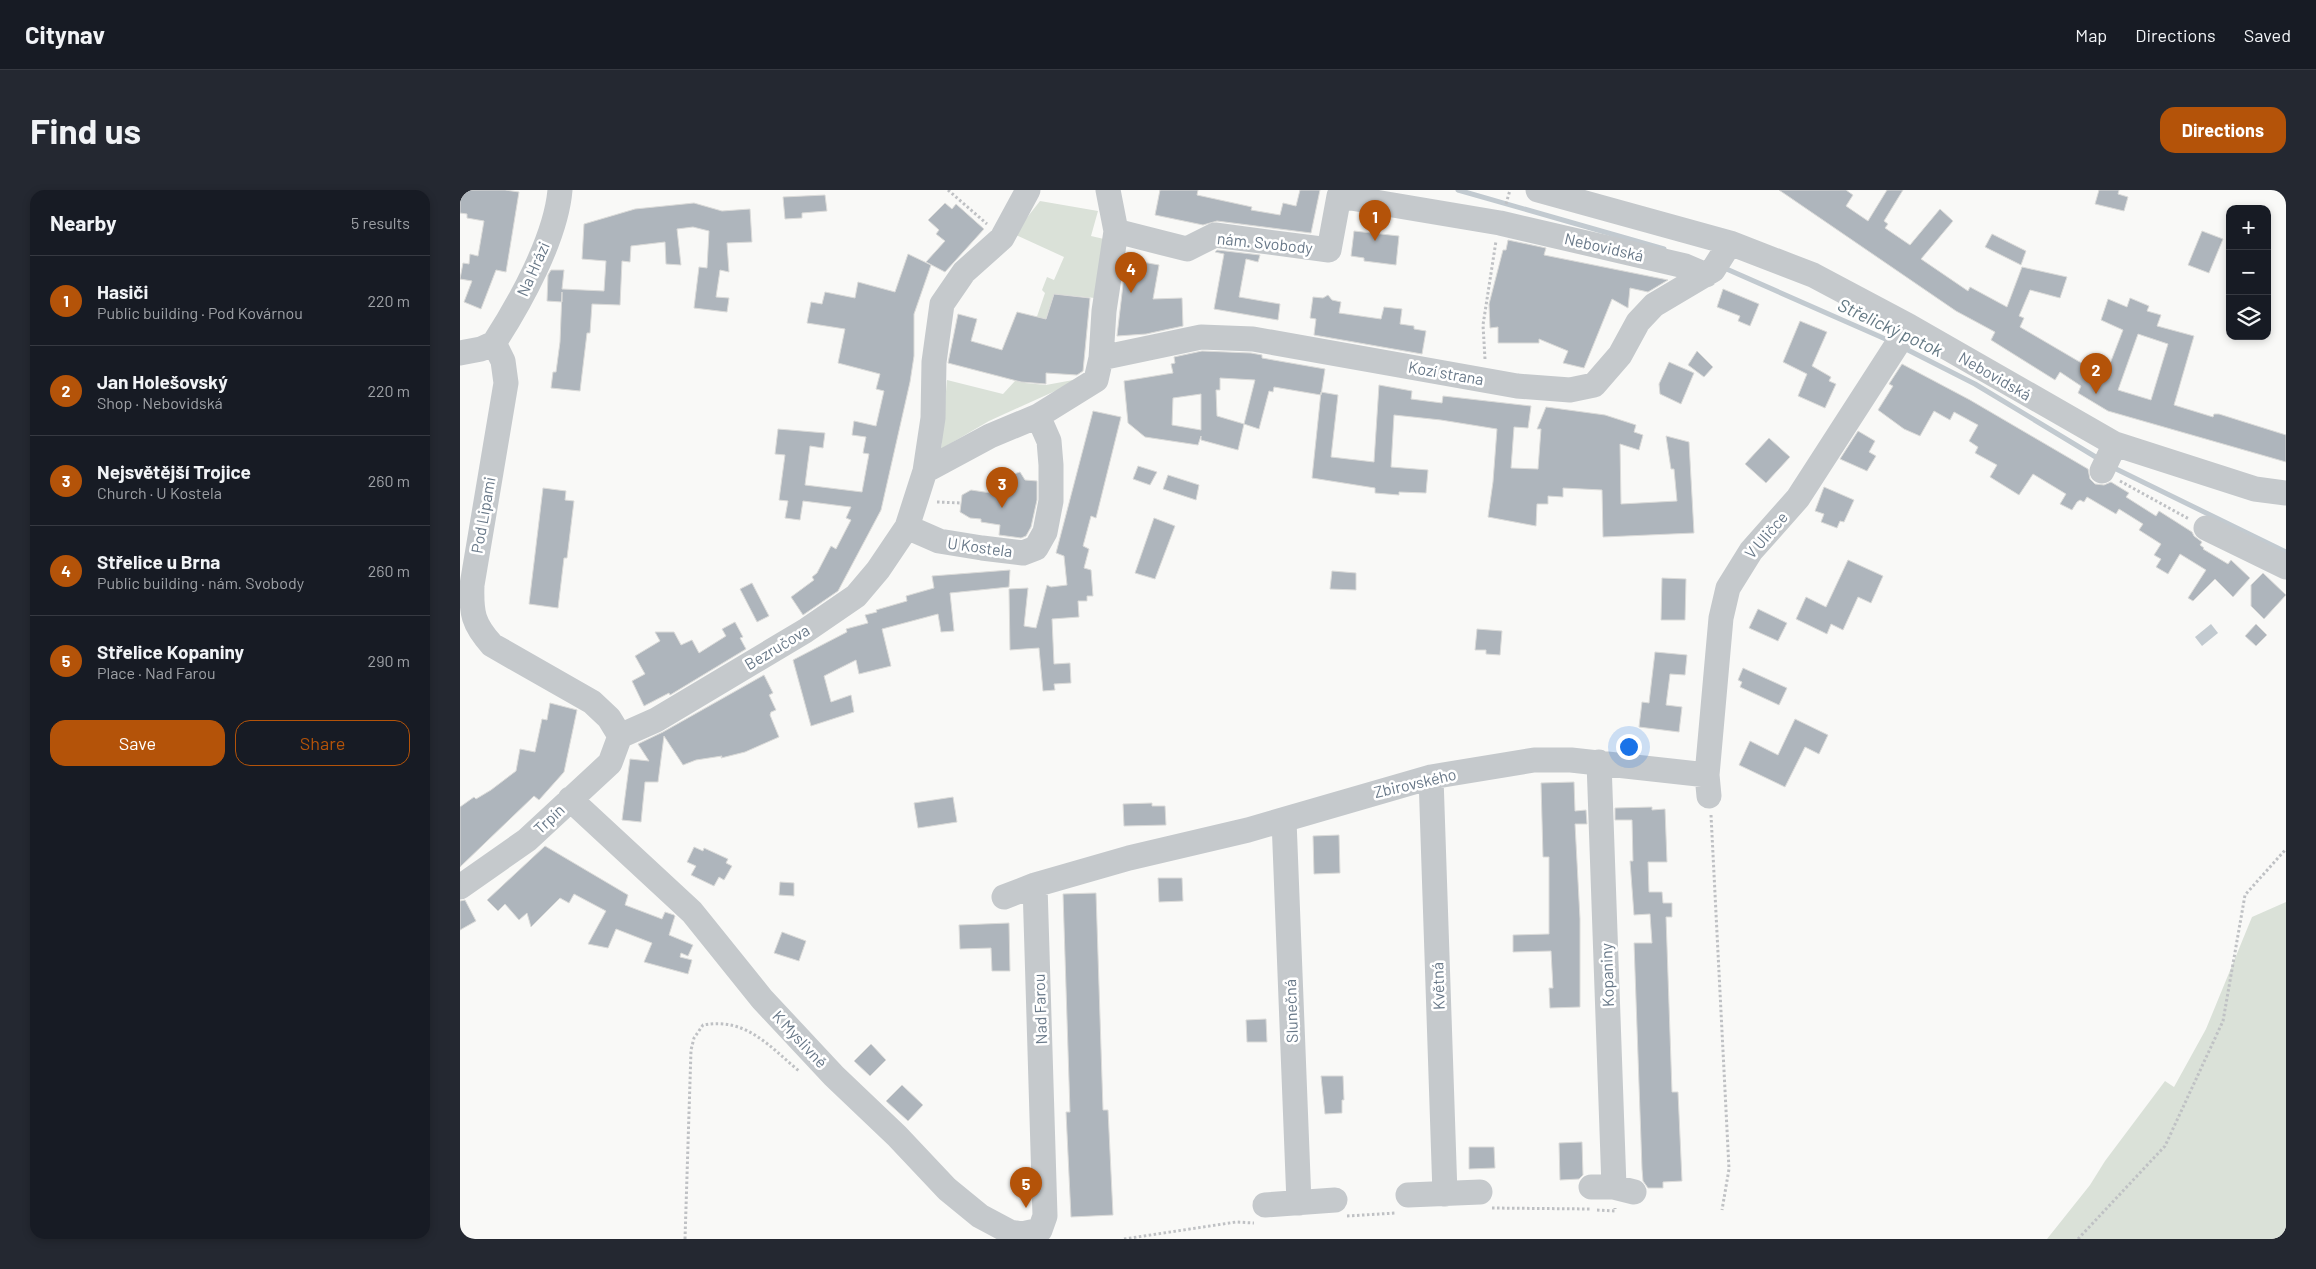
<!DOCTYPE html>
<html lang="en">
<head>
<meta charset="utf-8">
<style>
  :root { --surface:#171b24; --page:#242831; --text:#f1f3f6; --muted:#9ea1a6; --line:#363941; --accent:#b45309 }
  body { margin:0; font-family:Barlow,sans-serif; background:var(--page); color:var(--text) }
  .controls { position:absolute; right:15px; top:15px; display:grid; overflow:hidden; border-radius:10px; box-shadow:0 2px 8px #0003 }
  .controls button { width:45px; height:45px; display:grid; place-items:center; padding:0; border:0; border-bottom:1px solid var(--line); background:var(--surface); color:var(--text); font:25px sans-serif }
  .you { position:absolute; left:1168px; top:556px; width:18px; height:18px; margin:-12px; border:4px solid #fff; border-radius:50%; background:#1a73e8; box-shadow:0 0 0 8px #1a73e833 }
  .badge { display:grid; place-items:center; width:32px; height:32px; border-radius:50%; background:var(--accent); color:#fff; font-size:16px; font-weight:700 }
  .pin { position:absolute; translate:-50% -41px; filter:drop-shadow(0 1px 2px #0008) }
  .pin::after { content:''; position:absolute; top:26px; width:18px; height:15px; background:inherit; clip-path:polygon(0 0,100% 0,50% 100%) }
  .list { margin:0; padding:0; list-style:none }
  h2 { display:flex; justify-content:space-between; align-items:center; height:65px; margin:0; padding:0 20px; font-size:21px }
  h2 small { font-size:16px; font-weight:400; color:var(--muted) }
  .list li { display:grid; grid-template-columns:32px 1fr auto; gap:15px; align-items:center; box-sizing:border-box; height:90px; padding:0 20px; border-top:1px solid var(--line) }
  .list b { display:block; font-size:19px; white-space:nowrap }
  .list p { margin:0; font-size:16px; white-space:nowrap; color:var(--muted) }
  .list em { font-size:16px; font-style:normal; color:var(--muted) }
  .actions { display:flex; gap:10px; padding:15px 20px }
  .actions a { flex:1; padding:11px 0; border:1px solid var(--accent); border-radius:15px; text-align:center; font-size:18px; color:var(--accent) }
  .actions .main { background:var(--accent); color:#fff }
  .icon { flex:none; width:28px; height:28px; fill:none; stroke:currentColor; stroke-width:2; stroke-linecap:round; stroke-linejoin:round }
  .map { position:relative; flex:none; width:1826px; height:1049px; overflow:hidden; border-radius:15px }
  header { display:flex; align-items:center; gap:30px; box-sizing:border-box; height:70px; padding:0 25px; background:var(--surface); border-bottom:1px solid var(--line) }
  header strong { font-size:24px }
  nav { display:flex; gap:28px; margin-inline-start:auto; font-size:18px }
  .intro { display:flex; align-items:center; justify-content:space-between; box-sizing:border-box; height:120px; padding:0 30px }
  h1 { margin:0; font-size:35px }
  .button { padding:12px 22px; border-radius:15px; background:var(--accent); color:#fff; font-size:18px; font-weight:700 }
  main { display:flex; gap:30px; padding:0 30px }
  aside { flex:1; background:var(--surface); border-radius:15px; box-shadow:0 2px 8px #0003 }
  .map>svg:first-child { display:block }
  .green { fill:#dae1d8 }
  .water { fill:#c2cad0 }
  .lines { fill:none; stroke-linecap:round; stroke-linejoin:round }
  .stream { stroke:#c2cad0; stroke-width:5 }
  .building { fill:#aeb5bc; stroke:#dbdbd9; fill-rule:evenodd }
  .path { stroke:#bfc1c4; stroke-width:3; stroke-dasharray:2.5 2.5; stroke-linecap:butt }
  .minor { stroke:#c5c9cc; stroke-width:25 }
  .labels { text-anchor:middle; stroke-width:5; stroke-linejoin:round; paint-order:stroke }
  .street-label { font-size:16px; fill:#687888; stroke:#fff }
  .water-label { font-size:18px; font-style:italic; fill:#637883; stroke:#fff }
</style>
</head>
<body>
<header>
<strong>Citynav</strong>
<nav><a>Map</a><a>Directions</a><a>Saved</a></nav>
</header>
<div class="intro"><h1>Find us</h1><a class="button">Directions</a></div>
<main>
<aside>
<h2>Nearby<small>5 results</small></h2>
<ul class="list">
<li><span class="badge">1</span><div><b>Hasiči</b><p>Public building · Pod Kovárnou</p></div><em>220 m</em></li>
<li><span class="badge">2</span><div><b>Jan Holešovský</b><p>Shop · Nebovidská</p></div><em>220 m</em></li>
<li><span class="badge">3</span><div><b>Nejsvětější Trojice</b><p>Church · U Kostela</p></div><em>260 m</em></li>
<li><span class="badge">4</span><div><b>Střelice u Brna</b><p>Public building · nám. Svobody</p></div><em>260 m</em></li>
<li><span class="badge">5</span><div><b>Střelice Kopaniny</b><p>Place · Nad Farou</p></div><em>290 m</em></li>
</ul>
<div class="actions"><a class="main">Save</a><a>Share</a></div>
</aside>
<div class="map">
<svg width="1826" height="1049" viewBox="0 0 1826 1049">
  <rect width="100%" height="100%" fill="#f9f9f7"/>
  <path class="green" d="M 580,11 L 638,21 L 631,46 L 644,49 L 635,108 L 594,104 L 565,193 L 586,195 L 624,188 L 529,231 L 481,259 L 487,190 L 543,204 L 555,191 L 585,103 L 582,100 L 587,87 L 594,90 L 604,67 L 554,44 Z
    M 1826,712 L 1826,1049 L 1587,1049 L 1630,995 L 1645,971 L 1705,891 L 1714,897 L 1746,839 L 1792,727 Z"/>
  <path class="water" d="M 1751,434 L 1758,443 L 1742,456 L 1735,447 Z"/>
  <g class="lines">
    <path class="stream" d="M 998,0 L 1204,59
      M 1262,77 L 1430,151
      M 1442,157 L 1515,194 L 1639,269
      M 1650,276 L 1826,362"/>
  </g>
  <path class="building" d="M 4,0 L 45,0 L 59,2 L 46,82 L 36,80 L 21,119 L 4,112 L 12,91 L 0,89 L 3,73 L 9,74 L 10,64 L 18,66 L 24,31 L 7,28 L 7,24 L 0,23 L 0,2 L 4,2 Z
    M 700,0 L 738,0 L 737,5 L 792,17 L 791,20 L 820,25 L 823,13 L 836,16 L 840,0 L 860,0 L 851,43 L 757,31 L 743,35 L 695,25 Z
    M 1319,0 L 1386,0 L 1393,5 L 1386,16 L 1408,31 L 1427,0 L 1443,0 L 1424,31 L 1428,34 L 1425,38 L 1450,55 L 1480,19 L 1493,31 L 1461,69 L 1508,101 L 1510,97 L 1547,117 L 1562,77 L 1607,87 L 1600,108 L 1570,100 L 1559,126 L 1564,128 L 1560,137 L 1630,178 L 1631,176 L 1646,184 L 1663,140 L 1641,130 L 1648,109 L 1667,117 L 1670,108 L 1689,116 L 1687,121 L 1701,125 L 1697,136 L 1734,146 L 1714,215 L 1753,227 L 1754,224 L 1759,224 L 1826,245 L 1826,272 L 1648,221 L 1618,203 L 1621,196 L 1600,182 L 1595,190 L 1531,150 L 1535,142 L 1496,121 ZM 1678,144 L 1708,154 L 1691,210 L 1658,200 Z
    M 1639,0 L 1659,0 L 1658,4 L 1668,7 L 1664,21 L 1635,14 Z
    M 365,5 L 367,21 L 342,23 L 342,28 L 325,29 L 323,7 Z
    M 234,13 L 262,21 L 290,19 L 292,52 L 267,53 L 269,82 L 260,80 L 256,107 L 269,108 L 267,122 L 234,118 L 239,77 L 247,78 L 249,41 L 233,37 L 217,39 L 221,75 L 206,74 L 205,52 L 171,56 L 170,72 L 162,71 L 160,115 L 132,114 L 130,143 L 127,143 L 120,201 L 91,198 L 93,182 L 96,182 L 100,152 L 102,102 L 102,112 L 87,111 L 88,85 L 91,80 L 104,80 L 102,99 L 144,101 L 146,71 L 122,69 L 124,34 L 175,19 Z
    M 485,13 L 492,19 L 496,14 L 524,39 L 485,82 L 466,72 L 485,51 L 476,44 L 479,40 L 468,30 Z
    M 894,41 L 939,46 L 936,75 L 904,71 L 904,68 L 891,66 Z
    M 1742,41 L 1763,49 L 1749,83 L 1728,75 Z
    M 1532,44 L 1566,61 L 1561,75 L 1525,57 Z
    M 1048,50 L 1086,58 L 1084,65 L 1208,90 L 1188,102 L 1170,98 L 1168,118 L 1152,109 L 1124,178 L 1103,173 L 1108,161 L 1079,149 L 1079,153 L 1038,153 L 1038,137 L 1030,138 L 1029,114 L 1043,60 L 1046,60 Z
    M 757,60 L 800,65 L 798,72 L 786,69 L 779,107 L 820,114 L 818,130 L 754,119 L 764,64 L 755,62 Z
    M 448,64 L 471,75 L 454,124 L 454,166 L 450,192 L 421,320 L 378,401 L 343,425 L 331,407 L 354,390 L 352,387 L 357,383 L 371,356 L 376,359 L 391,330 L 386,328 L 391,317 L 343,311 L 340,330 L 325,328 L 328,311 L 319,310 L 325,265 L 315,264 L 318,239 L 365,243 L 363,258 L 350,256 L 345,295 L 402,302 L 409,264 L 403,263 L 406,247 L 392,245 L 394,231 L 416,236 L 424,201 L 416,199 L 420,184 L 378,173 L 385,139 L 347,133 L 351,112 L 362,114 L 365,102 L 395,108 L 398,92 L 435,102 Z
    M 666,69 L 699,75 L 693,109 L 722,108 L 723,136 L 686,144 L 657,146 Z
    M 1263,99 L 1299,114 L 1290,136 L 1278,131 L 1280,126 L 1257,117 Z
    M 594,104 L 630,108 L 623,181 L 617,185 L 586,183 L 586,194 L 561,192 L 488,173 L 498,124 L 517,129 L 511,151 L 542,160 L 557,122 L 586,129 Z
    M 868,105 L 872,110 L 881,112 L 879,123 L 921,129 L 924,117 L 942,119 L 940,134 L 954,136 L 954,139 L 966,141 L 962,164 L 854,145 L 856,129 L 850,128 L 853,107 L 863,108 Z
    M 1340,131 L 1367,142 L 1352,176 L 1371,187 L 1369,191 L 1376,194 L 1365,218 L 1338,206 L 1347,184 L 1323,172 Z
    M 742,161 L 791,163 L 802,165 L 802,168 L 865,179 L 861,205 L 814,197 L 813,202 L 809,201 L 799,239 L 784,234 L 778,260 L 741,250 L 741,246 L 738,255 L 685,247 L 668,233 L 664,191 L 713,183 L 711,174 L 715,173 L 714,167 ZM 760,188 L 795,190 L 784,234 L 757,226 L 756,200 L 760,200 ZM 741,204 L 741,240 L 712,235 L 713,208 Z
    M 1237,161 L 1253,177 L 1244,187 L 1228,175 Z
    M 1209,172 L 1234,183 L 1221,214 L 1200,204 L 1199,194 Z
    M 1442,174 L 1510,210 L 1628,279 L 1630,289 L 1635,294 L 1644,295 L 1651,292 L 1669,303 L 1666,307 L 1696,326 L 1699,321 L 1732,342 L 1734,346 L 1742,352 L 1740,355 L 1744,358 L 1743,359 L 1768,374 L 1771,370 L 1790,388 L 1773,407 L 1755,389 L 1733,411 L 1728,408 L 1746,380 L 1720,364 L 1708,384 L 1696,377 L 1701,369 L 1694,365 L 1701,354 L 1679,340 L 1683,334 L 1659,319 L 1656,324 L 1627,307 L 1624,312 L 1620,310 L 1617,312 L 1612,320 L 1600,314 L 1606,304 L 1573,284 L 1559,305 L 1530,287 L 1537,275 L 1515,263 L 1518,257 L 1509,251 L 1518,235 L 1494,222 L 1490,230 L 1474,221 L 1460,246 L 1444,239 L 1418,220 L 1433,196 L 1429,194 Z
    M 919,195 L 952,201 L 951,209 L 982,213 L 983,206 L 1071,216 L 1068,238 L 1054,237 L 1051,278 L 1078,279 L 1081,239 L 1077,239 L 1086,217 L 1145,225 L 1176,235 L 1174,242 L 1183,245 L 1179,260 L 1160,254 L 1161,314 L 1217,311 L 1214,279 L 1211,279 L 1206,246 L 1229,252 L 1234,343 L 1143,347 L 1142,300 L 1103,298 L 1103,307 L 1088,306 L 1088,314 L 1077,314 L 1076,336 L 1028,327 L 1033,292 L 1037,239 L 981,230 L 934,225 L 931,277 L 968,280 L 966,303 L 939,302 L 939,305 L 915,303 L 915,298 L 852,288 L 861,202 L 878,205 L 871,267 L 914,272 Z
    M 633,221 L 661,227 L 636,328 L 631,326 L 623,356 L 629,359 L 624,378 L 631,380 L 633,406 L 627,406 L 627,411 L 618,411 L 619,427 L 592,429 L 594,474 L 610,473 L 611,493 L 594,494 L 595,500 L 583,501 L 579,458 L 550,460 L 549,399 L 568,398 L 564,436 L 576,438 L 587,395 L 591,397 L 607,395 L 604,366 L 596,363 Z
    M 1398,241 L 1415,251 L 1409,262 L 1416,266 L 1407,281 L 1380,269 Z
    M 1309,248 L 1330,267 L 1306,293 L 1285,274 Z
    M 678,276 L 697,282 L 690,295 L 673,289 Z
    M 542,282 L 554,284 L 560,282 L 565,290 L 577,291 L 577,310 L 571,337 L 566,346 L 561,348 L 539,345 L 540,335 L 521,332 L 521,329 L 510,328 L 500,322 L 502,305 L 511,300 L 531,303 L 531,296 L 541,297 Z
    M 708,285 L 739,295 L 736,310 L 703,299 Z
    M 1364,297 L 1394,310 L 1384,332 L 1380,331 L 1377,338 L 1361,332 L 1364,324 L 1355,321 Z
    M 83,298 L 106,301 L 105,310 L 114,311 L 107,368 L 104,368 L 98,418 L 69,414 Z
    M 694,328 L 715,336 L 695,389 L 675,383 Z
    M 1388,370 L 1423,386 L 1411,413 L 1398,407 L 1383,440 L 1371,434 L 1367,444 L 1336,429 L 1346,407 L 1366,417 Z
    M 550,380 L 549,397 L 490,403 L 494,441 L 481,442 L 478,424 L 422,439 L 431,476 L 399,484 L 396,470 L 364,486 L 371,512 L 391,505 L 394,522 L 351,536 L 333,470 L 387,442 L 386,439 L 408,433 L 405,425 L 417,422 L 416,420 L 447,411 L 446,406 L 474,398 L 472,386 Z
    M 872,381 L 896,383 L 896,400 L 870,399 Z
    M 1803,383 L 1826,405 L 1804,429 L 1791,416 L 1791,395 Z
    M 1202,388 L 1226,389 L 1225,430 L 1201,430 Z
    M 292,393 L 309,426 L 297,432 L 280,399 Z
    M 1298,419 L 1327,433 L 1318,451 L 1289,438 Z
    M 275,432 L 283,447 L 280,448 L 286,459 L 210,505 L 209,503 L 184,516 L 172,491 L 185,484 L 175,466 L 200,451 L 195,442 L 214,442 L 221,455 L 232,450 L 239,463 L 266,446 L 262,439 Z
    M 1796,434 L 1807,445 L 1796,456 L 1785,446 Z
    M 1017,439 L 1042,441 L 1040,465 L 1026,464 L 1026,460 L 1015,460 Z
    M 1195,462 L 1227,465 L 1225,485 L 1210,484 L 1206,515 L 1222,517 L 1219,542 L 1179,537 L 1182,512 L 1189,513 Z
    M 1283,478 L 1327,498 L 1319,515 L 1280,497 L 1282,492 L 1278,490 Z
    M 304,485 L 313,503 L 309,505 L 316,520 L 311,522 L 310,525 L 319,547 L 285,562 L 261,568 L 262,566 L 236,570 L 223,575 L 204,546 L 198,592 L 185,592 L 181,632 L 162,630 L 170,569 L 189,571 L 178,554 L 203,542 Z
    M 90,513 L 117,520 L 104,582 L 79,610 L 74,606 L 0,677 L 0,617 L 14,607 L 16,609 L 31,600 L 56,581 L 60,559 L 75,562 L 82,529 L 87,530 Z
    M 1335,529 L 1368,545 L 1359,564 L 1345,557 L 1325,597 L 1279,575 L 1290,551 L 1318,565 Z
    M 1114,592 L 1115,621 L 1126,620 L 1127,634 L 1115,634 L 1120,729 L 1120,817 L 1090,818 L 1089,798 L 1093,798 L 1091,761 L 1053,762 L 1053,745 L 1089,744 L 1089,667 L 1083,667 L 1081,593 Z
    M 493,607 L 497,632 L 458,638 L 454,613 Z
    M 692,613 L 692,616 L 705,616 L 706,635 L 664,636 L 663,614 Z
    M 1192,617 L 1192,620 L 1205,619 L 1207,672 L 1188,672 L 1189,702 L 1202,702 L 1203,713 L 1212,713 L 1212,727 L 1206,727 L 1212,902 L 1218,902 L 1222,991 L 1203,992 L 1203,998 L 1188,998 L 1183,991 L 1182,979 L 1174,753 L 1192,753 L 1190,724 L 1174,725 L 1170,671 L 1173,671 L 1172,630 L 1155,630 L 1155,618 Z
    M 879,645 L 880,683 L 854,684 L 853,646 Z
    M 85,656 L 168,705 L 165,715 L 202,729 L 205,722 L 214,725 L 215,726 L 209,745 L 233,755 L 228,766 L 221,763 L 220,767 L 232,770 L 228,784 L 184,772 L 192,753 L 156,739 L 148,758 L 128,754 L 146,721 L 114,704 L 109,713 L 100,708 L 71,737 L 67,723 L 59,730 L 45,714 L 38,721 L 27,710 Z
    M 234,657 L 243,661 L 244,658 L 268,669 L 266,673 L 272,676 L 264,690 L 259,687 L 254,696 L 231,685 L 236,676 L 227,672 Z
    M 698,688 L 722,688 L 723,711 L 699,712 Z
    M 320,692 L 334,693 L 334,706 L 319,705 Z
    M 636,703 L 643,920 L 648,920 L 653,1025 L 611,1027 L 606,922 L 610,922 L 603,704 Z
    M 5,710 L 16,731 L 0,740 L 0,711 Z
    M 549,733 L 550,781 L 532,781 L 531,758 L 500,759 L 499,735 Z
    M 322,742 L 346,751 L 339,771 L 314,763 Z
    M 806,829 L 807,852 L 787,852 L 786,830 Z
    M 411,854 L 426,870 L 410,886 L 394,871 Z
    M 861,886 L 883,886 L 884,910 L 882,910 L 882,923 L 865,924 Z
    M 442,895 L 463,915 L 448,931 L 426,911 Z
    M 1122,952 L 1123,985 L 1119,989 L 1100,990 L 1099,953 Z
    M 1009,957 L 1034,957 L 1035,978 L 1009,979 Z"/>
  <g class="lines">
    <path class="path" d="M 488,0 L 527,34
      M 1046,14 L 1050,0
      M 1025,169 L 1023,135 L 1036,51
      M 1660,291 L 1729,329
      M 477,312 L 501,313
      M 1251,625 L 1269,979 L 1262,1020
      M 1032,1018 L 1131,1019
      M 1137,1020 L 1155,1021 L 1155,1018
      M 887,1026 L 936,1023
      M 225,1049 L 231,860 L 234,848 L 243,835 C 286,827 309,856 339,881
      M 664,1049 L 776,1032 L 794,1033
      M 1618,1049 L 1705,956 L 1763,831 L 1785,705 L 1826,659"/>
    <path class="minor" d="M 648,0 L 656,41
      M 1078,0 L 1270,53 L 1353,85 L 1449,136 L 1655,254 L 1795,299 L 1826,303
      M 34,153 L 43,171 L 46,193 L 12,395 C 11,423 13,434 32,455 L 132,512 L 149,528 L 160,546
      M 34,153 C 60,113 96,48 100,0
      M 0,163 L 21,159 L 34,153
      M 641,168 L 741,147 L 793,149 L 1057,196 L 1110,200 L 1134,195 L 1160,165 L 1178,132 L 1194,115 L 1253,80 L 1270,53
      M 465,281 L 530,246 L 578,226 L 636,190 L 641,168 L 644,121 L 656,41 L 727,59 L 755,45 L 869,60 L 879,6 L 1040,33 L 1225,76 L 1246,85
      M 1642,281 L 1655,254
      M 447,337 L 479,351 L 522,358 L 563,363 L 576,358 L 585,342 L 591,311 L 591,275 L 589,251 L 578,226
      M 1746,338 L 1826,377
      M 160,546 L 196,530 L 345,441 L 396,406 L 418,380 L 447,337 L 465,281 L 473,228 L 474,172 L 482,114 L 504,82 L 542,48 L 568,0
      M 1139,572 L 1154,997
      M 971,587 L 985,1004
      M 1249,606 L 1247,585 L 1261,428 L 1268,398 L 1291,361 L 1338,308 L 1449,136
      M 110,609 L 232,722 L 302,809 L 374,886 L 437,946 L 487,999 L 520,1026 L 550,1042 L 562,1044 L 580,1040
      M 824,630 L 839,1013
      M 0,697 L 67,650 L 150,573 L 160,546
      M 544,707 L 575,695
      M 1131,997 L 1154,997 L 1174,1002
      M 948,1005 L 1020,1002
      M 805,1015 L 875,1010
      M 580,1040 L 585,1026 L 575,695 L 669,668 L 788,640 L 971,587 L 1074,570 L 1111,570 L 1247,585"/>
  </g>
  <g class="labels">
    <g class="street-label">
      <text transform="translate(805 53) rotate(6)" y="6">nám. Svobody</text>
      <text transform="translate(1144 57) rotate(13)" y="6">Nebovidská</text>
      <text transform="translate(73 79) rotate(-66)" y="6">Na Hrázi</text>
      <text transform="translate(986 183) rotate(10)" y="6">Kozí strana</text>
      <text transform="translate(1535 186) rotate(30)" y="6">Nebovidská</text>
      <text transform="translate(23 325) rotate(-80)" y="6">Pod Lipami</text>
      <text transform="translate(1306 345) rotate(-49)" y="6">V Uličce</text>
      <text transform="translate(520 357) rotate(8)" y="6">U Kostela</text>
      <text transform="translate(317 457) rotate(-31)" y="6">Bezručova</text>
      <text transform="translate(955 593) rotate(-13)" y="6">Zbirovského</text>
      <text transform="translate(89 629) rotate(-43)" y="6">Trpín</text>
      <text transform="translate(1147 785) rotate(-92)" y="6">Kopaniny</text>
      <text transform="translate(978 796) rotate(-92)" y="6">Květná</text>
      <text transform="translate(580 819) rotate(-92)" y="6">Nad Farou</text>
      <text transform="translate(831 821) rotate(-92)" y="6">Slunečná</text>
      <text transform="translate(340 849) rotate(47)" y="6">K Myslivně</text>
    </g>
    <g class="water-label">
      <text transform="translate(1430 138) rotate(25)" y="6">Střelický potok</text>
    </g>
  </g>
</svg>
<div class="controls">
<button>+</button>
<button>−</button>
<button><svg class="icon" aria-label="layers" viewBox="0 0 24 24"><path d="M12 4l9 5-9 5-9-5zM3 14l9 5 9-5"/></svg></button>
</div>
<div class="you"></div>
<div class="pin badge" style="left:915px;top:51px">1</div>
<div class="pin badge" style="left:1636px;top:204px">2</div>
<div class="pin badge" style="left:542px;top:318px">3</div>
<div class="pin badge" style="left:671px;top:103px">4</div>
<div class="pin badge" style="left:566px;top:1018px">5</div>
</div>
</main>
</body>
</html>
